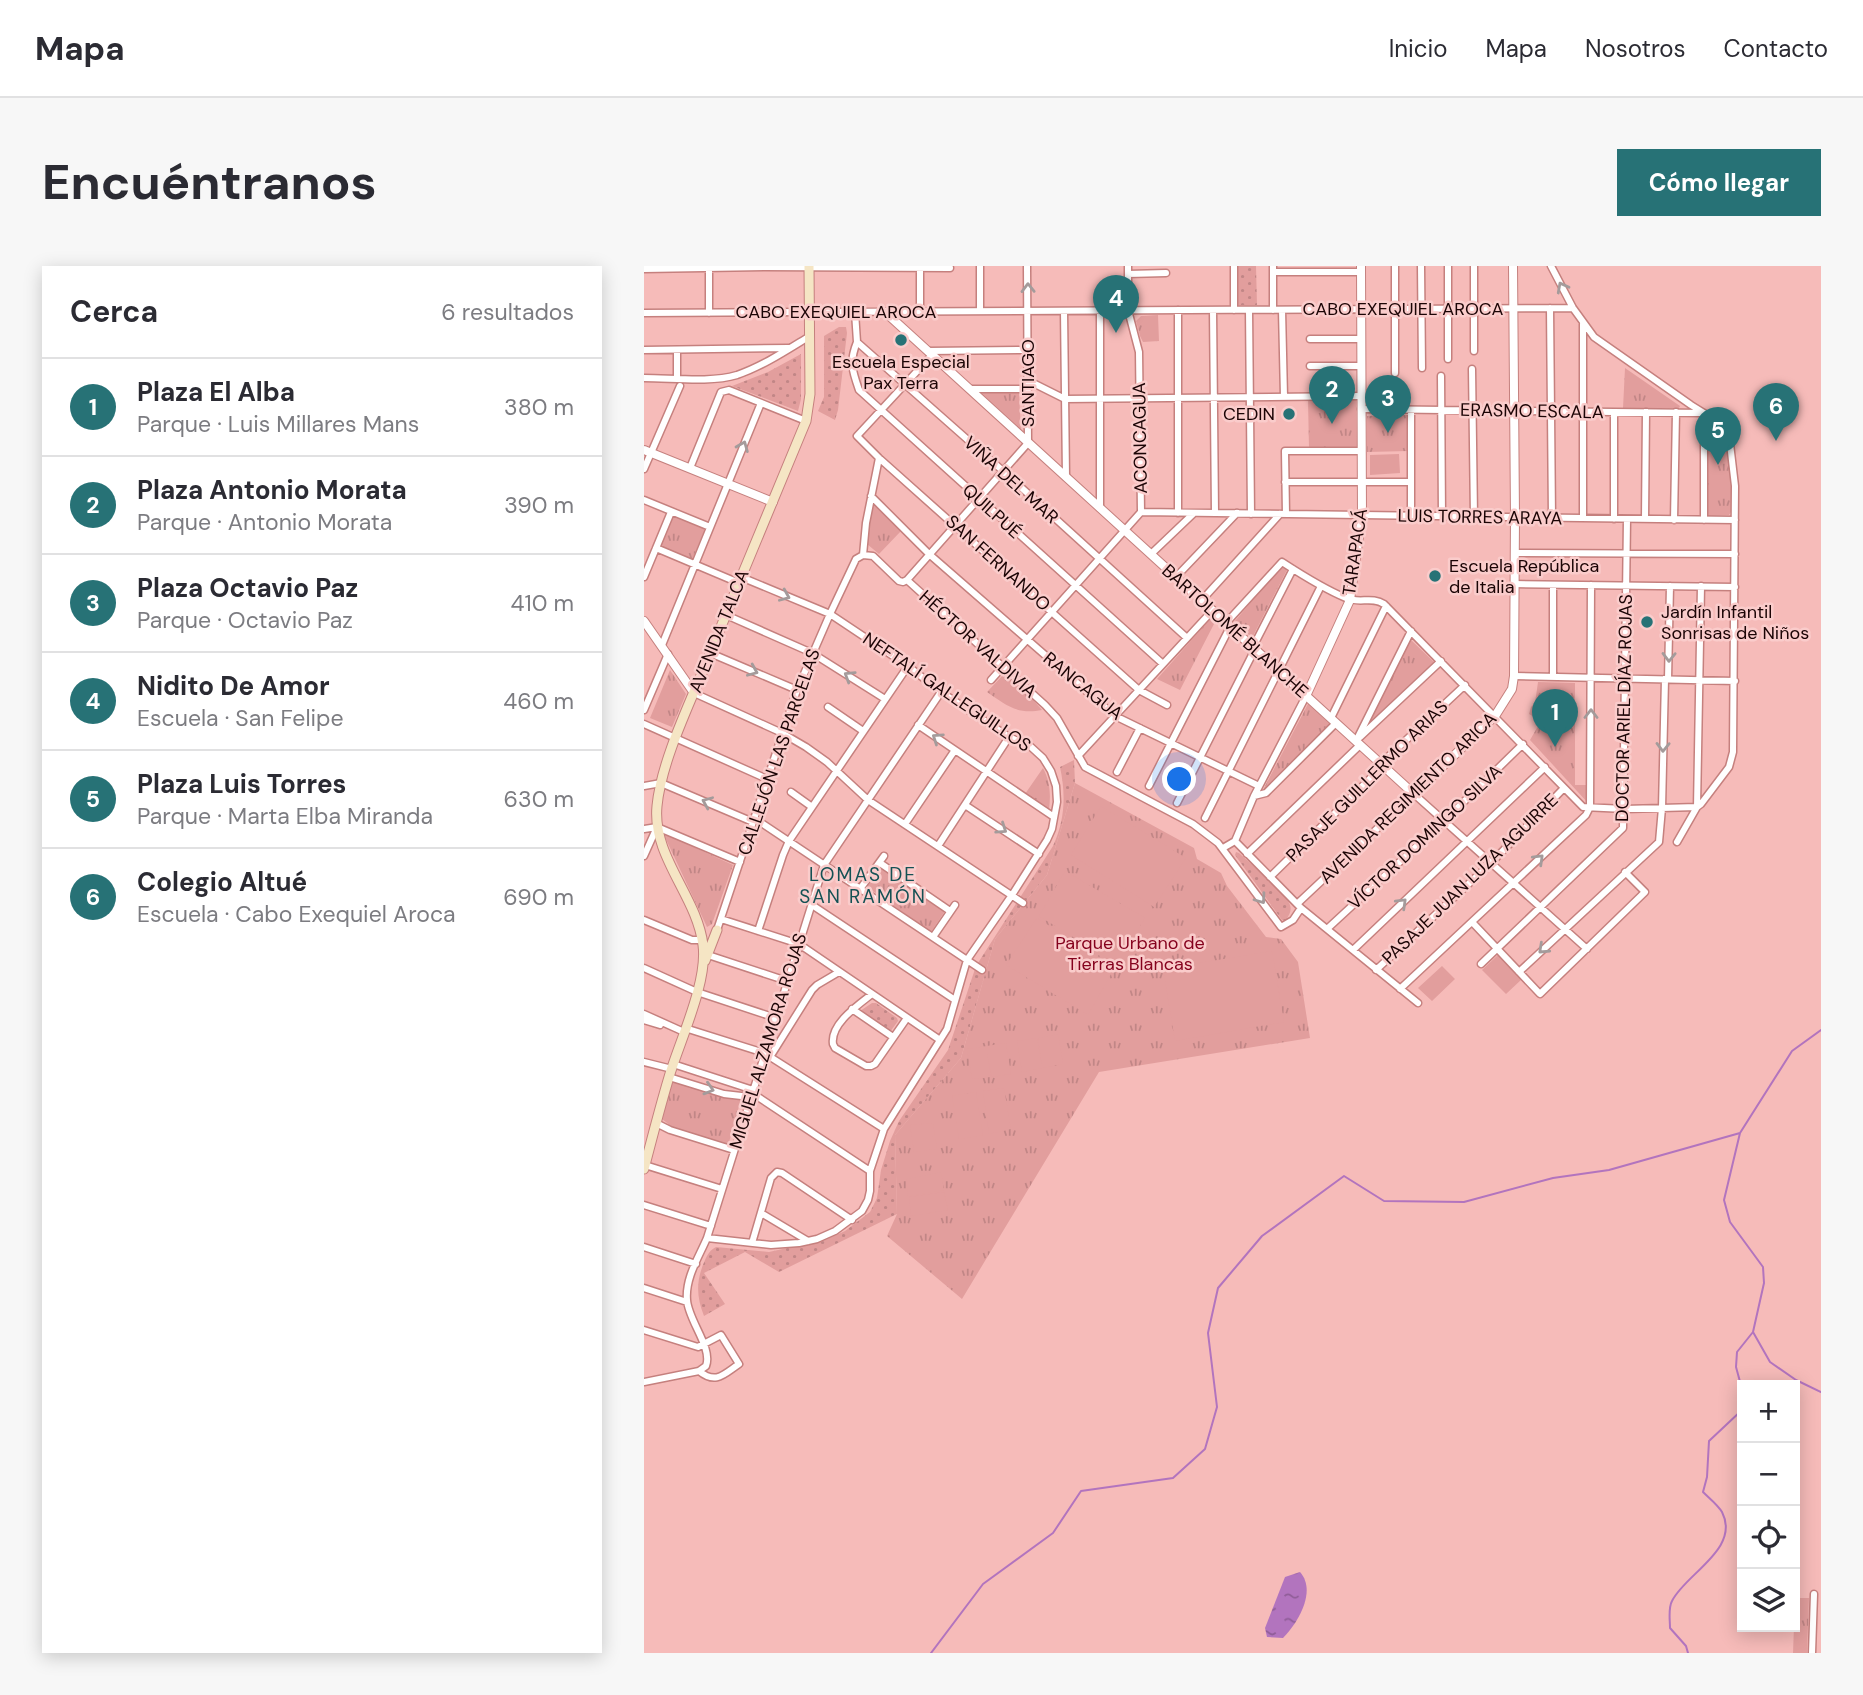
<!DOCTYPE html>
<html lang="es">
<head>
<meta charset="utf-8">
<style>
  :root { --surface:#fff; --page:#f7f7f7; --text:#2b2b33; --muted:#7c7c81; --line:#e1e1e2; --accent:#277276 }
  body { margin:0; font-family:"DM Sans",sans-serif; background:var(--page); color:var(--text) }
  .controls { position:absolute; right:21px; bottom:21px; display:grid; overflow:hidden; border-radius:0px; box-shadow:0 4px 18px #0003 }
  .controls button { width:63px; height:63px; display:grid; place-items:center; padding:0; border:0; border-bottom:2px solid var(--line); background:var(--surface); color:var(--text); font:35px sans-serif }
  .you { position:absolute; left:536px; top:514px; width:24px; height:24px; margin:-18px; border:5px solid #fff; border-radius:50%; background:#1a73e8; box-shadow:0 0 0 10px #1a73e833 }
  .badge { display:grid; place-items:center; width:46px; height:46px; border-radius:50%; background:var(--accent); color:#fff; font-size:23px; font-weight:700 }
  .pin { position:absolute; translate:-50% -58px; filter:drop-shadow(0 2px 4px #0008) }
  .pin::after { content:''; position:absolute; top:37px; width:24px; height:21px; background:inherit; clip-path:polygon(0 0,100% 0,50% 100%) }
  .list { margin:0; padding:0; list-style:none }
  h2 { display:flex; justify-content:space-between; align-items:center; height:91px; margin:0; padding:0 28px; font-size:30px }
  h2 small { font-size:23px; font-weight:400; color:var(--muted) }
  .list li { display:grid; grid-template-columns:46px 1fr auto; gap:21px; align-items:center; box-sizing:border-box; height:98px; padding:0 28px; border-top:2px solid var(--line) }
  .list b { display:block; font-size:26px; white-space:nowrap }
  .list p { margin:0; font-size:23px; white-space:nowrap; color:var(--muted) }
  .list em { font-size:23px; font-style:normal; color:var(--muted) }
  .icon { flex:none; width:38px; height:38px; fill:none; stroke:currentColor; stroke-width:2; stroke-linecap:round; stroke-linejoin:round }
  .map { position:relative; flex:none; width:1177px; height:1387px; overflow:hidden; border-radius:0px }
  header { display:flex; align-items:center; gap:42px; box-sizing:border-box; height:98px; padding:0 35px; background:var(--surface); border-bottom:2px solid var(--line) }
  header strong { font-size:33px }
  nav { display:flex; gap:38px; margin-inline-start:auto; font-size:24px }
  .intro { display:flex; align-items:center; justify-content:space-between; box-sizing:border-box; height:168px; padding:0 42px }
  h1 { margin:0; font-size:49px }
  .button { padding:18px 32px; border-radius:0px; background:var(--accent); color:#fff; font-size:24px; font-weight:700 }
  main { display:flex; gap:42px; padding:0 42px }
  aside { flex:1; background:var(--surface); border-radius:0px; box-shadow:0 4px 18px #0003 }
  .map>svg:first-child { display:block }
  .grass { fill:url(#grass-dots) }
  .park { fill:url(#park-tufts) }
  .pitch { fill:#e29e9d }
  .water { fill:url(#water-ripples) }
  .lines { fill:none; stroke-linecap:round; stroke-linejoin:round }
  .stream { stroke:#b274be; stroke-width:2 }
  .minor-casing { stroke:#c5807e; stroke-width:9 }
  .tertiary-casing { stroke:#c5807e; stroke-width:10 }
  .secondary-casing { stroke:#c5807e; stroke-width:11 }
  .minor { stroke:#fff; stroke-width:6 }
  .tertiary { stroke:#fff; stroke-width:8 }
  .secondary { stroke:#f5e5c4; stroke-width:9 }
  .oneway { stroke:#a49b9b }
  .poi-dot { fill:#277276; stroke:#facccb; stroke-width:2.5 }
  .labels { text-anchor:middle; stroke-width:5; stroke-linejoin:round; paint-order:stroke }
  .street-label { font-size:18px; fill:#1b0405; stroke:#facccb }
  .poi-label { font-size:18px; fill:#1b0405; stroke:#facccb; text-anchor:start }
  .park-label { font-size:18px; fill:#85011d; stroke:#facccb }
  .neighbourhood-label { font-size:19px; letter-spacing:2px; fill:#145154; stroke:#facccb }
</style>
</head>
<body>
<header>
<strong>Mapa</strong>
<nav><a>Inicio</a><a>Mapa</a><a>Nosotros</a><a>Contacto</a></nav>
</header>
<div class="intro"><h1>Encuéntranos</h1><a class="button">Cómo llegar</a></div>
<main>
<aside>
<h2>Cerca<small>6 resultados</small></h2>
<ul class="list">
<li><span class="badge">1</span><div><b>Plaza El Alba</b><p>Parque · Luis Millares Mans</p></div><em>380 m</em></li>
<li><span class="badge">2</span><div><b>Plaza Antonio Morata</b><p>Parque · Antonio Morata</p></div><em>390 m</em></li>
<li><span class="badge">3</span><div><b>Plaza Octavio Paz</b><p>Parque · Octavio Paz</p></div><em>410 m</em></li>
<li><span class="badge">4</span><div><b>Nidito De Amor</b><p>Escuela · San Felipe</p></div><em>460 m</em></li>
<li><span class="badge">5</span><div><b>Plaza Luis Torres</b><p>Parque · Marta Elba Miranda</p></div><em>630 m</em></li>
<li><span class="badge">6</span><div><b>Colegio Altué</b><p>Escuela · Cabo Exequiel Aroca</p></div><em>690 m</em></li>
</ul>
</aside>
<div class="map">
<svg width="1177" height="1387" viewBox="0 0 1177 1387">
  <defs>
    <pattern id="grass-dots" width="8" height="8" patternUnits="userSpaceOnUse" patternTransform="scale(1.75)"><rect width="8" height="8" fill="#e29e9d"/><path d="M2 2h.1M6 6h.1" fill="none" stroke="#c18686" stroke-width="1.8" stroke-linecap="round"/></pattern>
    <pattern id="park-tufts" width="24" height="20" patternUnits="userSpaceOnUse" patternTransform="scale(1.75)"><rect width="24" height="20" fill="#e29e9d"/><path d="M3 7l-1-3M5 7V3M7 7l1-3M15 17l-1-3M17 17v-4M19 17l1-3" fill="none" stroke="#c18686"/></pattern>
    <pattern id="water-ripples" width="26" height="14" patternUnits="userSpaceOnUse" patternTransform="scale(1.75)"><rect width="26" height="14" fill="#b274be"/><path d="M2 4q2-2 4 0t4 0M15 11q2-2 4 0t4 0" fill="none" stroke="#905d98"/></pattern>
  </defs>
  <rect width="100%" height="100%" fill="#f6bbb9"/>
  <path class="grass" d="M 593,0 L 612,0 L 613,39 L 594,39 Z
    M 195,61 L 202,61 L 203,67 L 194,144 L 191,154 L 174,145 L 180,131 L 180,70 Z
    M 157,88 L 157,133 L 154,145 L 88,120 L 124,106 Z
    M 430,494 L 431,517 L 403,609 L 351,673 L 317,792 L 251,869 L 253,948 L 135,1006 L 101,986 L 60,1007 L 81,1038 L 60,1050 C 52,1030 52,1014 61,994 C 64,988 66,984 72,981 L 125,986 L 143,982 L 163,979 L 179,975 L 201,965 L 226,946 L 233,932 L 237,904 L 246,875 L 255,855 L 304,784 L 332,700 L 409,580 C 421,554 422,529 416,501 Z
    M 592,586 L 595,587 C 606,597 642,627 646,639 C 648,645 645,649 642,654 L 638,654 L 591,589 Z
    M 228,737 L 232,737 L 253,752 L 254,755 L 246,766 L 216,745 Z"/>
  <path class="park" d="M 514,49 L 515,75 L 499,76 L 496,70 L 492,55 L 497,50 Z
    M 981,102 L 1036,140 L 1035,142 L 979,142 Z
    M 375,126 L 377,167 L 334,127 Z
    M 712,134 L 713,181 L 665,182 L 664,135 Z
    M 764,149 L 765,185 L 723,186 L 723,150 Z
    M 1064,154 C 1068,157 1074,161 1077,165 C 1087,176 1088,231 1087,246 L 1085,249 L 1062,250 Z
    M 228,236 L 257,265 L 235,288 L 223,278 Z
    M 29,249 L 61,263 L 48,294 L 16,281 Z
    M 639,298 L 644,302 L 608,372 L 591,355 Z
    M 567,352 L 570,358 L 536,424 L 513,413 Z
    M 766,373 L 791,397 L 719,466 Z
    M 26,404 L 42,428 L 28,461 L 6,452 Z
    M 360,408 L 384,428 L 398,444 C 373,449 362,439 343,426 Z
    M 894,416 L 931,417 L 931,519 L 944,519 L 944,537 L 886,474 L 897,455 L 885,448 L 887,441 L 891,437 Z
    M 665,436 L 688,457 L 622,522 L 619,524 Z
    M 399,502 C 406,515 407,528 405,544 L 381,528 Z
    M 431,517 L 550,582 L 553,593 L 577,607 L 583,620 L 622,671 L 637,673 L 654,696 L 666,772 L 455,806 L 318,1033 L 243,970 L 253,948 L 251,869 L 317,792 L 351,673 L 403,609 Z
    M 19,567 L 89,599 L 68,658 L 63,661 Z
    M 236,601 L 301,645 L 287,666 L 223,621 Z
    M 28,815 L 81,832 L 97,833 L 84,880 L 32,864 L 18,853 Z
    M 1151,1332 L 1165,1332 L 1163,1387 L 1149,1387 Z"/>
  <path class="pitch" d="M 755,188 L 756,207 L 726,209 L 726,189 Z
    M 457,540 L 542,592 L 510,641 L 427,589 Z
    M 421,605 L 501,652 L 473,698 L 395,650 Z
    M 393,652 L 471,701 L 444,749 L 362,699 Z
    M 628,685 L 640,756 L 531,775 L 519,703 Z
    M 854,689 L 878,713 L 862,728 L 838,704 Z
    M 798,700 L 811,713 L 788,735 L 774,722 Z
    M 414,768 L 419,798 L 378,806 L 373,775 L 393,772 L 398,800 L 394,772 Z
    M 362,777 L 367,808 L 348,811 L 343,787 L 347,811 L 328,813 L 323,783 Z
    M 360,822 L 367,863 L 345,868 L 339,825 Z
    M 332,826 L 339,869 L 315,873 L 308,830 Z
    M 289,857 L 291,870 L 288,871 L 291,871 L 293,883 L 270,886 L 266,859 Z
    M 297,906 L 300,924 L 264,930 L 262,913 Z
    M 300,926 L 304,944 L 267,950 L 265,931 Z"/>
  <path class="water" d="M 656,1306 C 673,1325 654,1357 639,1372 L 623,1371 L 621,1362 L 641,1311 Z"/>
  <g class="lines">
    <path class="stream" d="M 1109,1066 L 1126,1096 L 1152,1114 L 1177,1126
      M 1098,1123 L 1092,1101 L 1093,1086 L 1109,1066 L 1120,1017 L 1119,1001 L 1086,956 L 1080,934 L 1096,867 L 1148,785 L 1177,764
      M 287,1387 L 339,1318 L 409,1267 L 437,1225 L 529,1212 L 561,1183 L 573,1141 L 564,1067 L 574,1022 L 618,970 L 700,910 L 740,935 L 820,936 L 909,912 L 965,904 L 1096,867
      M 1044,1387 L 1042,1380 L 1026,1362 C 1026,1354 1024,1342 1028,1335 C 1041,1308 1097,1283 1078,1246 C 1074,1239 1065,1232 1059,1226 L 1063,1211 L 1065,1175 L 1098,1144"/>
    <defs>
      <path id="minor" d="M 276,0 L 276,46
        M 336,0 L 336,45
        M 590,0 L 590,44
        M 629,0 L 629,44
        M 751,0 L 751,107
        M 777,0 L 778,102
        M 907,0 L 929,42 L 950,71 L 1047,139 L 1076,157 L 1082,162 L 1085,169 L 1091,220 L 1089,486 L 1085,501 L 1057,538 L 1053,541 L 1033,576
        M 0,3 L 121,1 L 306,2
        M 629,6 L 717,6
        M 484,8 L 522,7
        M 906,42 L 908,252
        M 534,44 L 534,247
        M 569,44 L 571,247
        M 605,44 L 607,248
        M 638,44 L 640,131
        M 420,45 L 422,211
        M 456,45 L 456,242
        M 211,46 L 213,76 L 359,205 L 543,372
        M 0,47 L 929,42
        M 65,47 L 65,0
        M 666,73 L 717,73
        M 213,76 C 205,96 208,104 215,124 L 519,398
        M 0,84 L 145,82
        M 33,84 L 33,112
        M 284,85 L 384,84
        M 830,85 L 830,0
        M 288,89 L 213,170 L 235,192 L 495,424 L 523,439
        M 804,93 L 804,0
        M 666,100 L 717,100
        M 828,103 L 830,251
        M 797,110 L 798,250
        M 0,112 C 29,112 66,117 93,109 C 119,100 143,84 166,70
        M 385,115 L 421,133 L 717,130
        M 326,123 L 384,123
        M 717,143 L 1060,147 L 1060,254
        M 767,144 L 767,250
        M 46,202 L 77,126 L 85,124 L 162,155
        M 0,203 L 36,120
        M 641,216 L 767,216
        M 227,230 L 285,288 L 471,450 L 615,520
        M 0,234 L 66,261
        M 497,246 L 1091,254
        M 642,248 L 641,185 L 717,185
        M 939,252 L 939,58
        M 970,253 L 970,146
        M 1001,253 L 1002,146
        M 1030,254 L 1032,146
        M 12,282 L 95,317
        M 871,287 L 1091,288
        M 507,288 L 550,247
        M 219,289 L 229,290 L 255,315 L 259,316 L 263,314 L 401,439 L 413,452 L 441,501 L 549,558 L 574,577 L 637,661 L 649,654 L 657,642
        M 0,311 L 27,246
        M 532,311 L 593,247
        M 263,314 L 384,177 L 383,0
        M 870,318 L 1091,321
        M 909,319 L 909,411
        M 558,334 L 636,248
        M 82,349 L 168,387 L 241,433
        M 582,357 L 638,296 C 658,309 680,323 702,332 C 715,338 728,330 740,338 L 939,541 L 981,543 L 1053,541
        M 18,379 L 117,137
        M 609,381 L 649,303
        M 66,387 L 153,424
        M 870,410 L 1091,415
        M 1024,413 L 1026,320
        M 347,414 L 497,246 L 495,86 L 484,44 L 484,0
        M 50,427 L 138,467 L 162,481 L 183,496 L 224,534 L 379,637
        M 184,441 L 219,465
        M 0,444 L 24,388
        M 687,452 L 742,340
        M 0,458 L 123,513
        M 274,459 L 410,551
        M 716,471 L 797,395
        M 712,475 L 767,365
        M 434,490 L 569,344
        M 473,506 L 496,462
        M 0,520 L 17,517 L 109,556
        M 505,520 L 586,361
        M 147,526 L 168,541
        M 610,530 L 622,527 L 692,457
        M 533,537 L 611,383
        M 321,539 L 395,588
        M 1053,541 L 1057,320
        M 110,552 L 338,704
        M 561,552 L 677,320
        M 261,558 L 311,484
        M 0,563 L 13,561 L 96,596
        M 591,575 L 657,642 L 774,737
        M 294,580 L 365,471
        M 579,582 L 591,575 L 610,530 L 662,430
        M 603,588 L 716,479
        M 0,590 L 13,561
        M 236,597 L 306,645
        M 626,611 L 739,500 L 744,491 L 821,419
        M 216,623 L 240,590
        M 653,638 L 770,528 L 943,683
        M 168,639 L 311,734
        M 77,653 L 155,678 L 296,774
        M 0,654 L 48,674 L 58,674
        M 828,656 L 896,728 L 1001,626 L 981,606
        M 683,663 L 800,555 L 879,478
        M 73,664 L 153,424 L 186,348 L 212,293 L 219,289 L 222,257 L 235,192
        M 114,665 L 139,589 L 145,575 L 264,400
        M 289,671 L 311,639
        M 709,684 L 901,501
        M 64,689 L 143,715
        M 837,698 L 979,562 L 983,253
        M 0,702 L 53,726 L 132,752
        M 732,704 L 847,597 L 920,522
        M 875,706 L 1015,576 L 1018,542 L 1021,413
        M 756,723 L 942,549 L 946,541 L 947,319
        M 228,728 C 214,739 186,758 189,778 L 191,782 L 222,800 L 227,800 L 231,798 L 263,752
        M 208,743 L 249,771
        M 0,748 L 40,766
        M 0,754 L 16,759
        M 41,762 L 120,787 L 240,863
        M 126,791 L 168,724 L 173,719 L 195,706
        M 0,796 L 28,803
        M 29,798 L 109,824
        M 25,811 L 80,828 L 106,831
        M 108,827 L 226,905
        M 12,857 L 26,864 L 90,884
        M 1,899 L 78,923
        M 0,939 L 67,960
        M 117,947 L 164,975
        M 63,972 L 127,979 L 155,977 L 173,973 L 191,965 L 218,945 L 224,934 L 226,925 L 226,905 L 240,863 L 303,763 L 323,694 L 368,629 L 403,574 L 408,563 L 413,536 L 412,520 L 407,505 L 399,492 L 387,481 L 365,471 L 297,426 L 264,400 L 186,348 L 97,311
        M 108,977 L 127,912 L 133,906 L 138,907 L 208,954
        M 0,981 L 52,998
        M 0,1022 L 43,1036
        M 0,1064 L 54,1081 L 77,1069 L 95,1098 C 80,1108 72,1119 55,1105
        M 55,1105 L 62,1100 C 69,1082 44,1054 43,1034 C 41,1012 55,991 63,972 L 180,599 L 297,426
        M 0,1116 L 55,1105
        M 1168,1387 L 1170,1328"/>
      <path id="tertiary" d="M 241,46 L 770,528 L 851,450 L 868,423 L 870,410 L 871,251 L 869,0
        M 0,184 L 129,236
        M 0,355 L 50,427
        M 662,430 L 706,334 L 718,249 L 717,0"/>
      <path id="secondary" d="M 61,695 L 73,664
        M 0,903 C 8,872 16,841 25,811 C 36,774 64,716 59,679 C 53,630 8,591 13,540 C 17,497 44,441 61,400 C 94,318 128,237 162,155 L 166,128 L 165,0"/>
    </defs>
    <use href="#minor" class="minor-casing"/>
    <use href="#tertiary" class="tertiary-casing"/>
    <use href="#secondary" class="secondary-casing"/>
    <use href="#minor" class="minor"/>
    <use href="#tertiary" class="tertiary"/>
    <use href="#secondary" class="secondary"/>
  </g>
  <defs><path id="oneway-chevron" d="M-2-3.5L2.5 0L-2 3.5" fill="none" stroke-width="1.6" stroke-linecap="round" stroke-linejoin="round" transform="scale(1.75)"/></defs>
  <g class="oneway">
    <use href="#oneway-chevron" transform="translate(918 21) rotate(-118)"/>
    <use href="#oneway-chevron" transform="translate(384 22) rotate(-91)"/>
    <use href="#oneway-chevron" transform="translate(99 180) rotate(-68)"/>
    <use href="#oneway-chevron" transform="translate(141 330) rotate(23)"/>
    <use href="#oneway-chevron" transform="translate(1025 391) rotate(91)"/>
    <use href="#oneway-chevron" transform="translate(109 405) rotate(23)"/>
    <use href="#oneway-chevron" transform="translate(205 410) rotate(-148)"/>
    <use href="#oneway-chevron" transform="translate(947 448) rotate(-90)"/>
    <use href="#oneway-chevron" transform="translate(293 472) rotate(-146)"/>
    <use href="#oneway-chevron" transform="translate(1019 481) rotate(91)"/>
    <use href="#oneway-chevron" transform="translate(63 536) rotate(-157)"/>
    <use href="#oneway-chevron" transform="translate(358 563) rotate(34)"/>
    <use href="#oneway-chevron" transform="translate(895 593) rotate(-44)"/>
    <use href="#oneway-chevron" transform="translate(617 633) rotate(54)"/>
    <use href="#oneway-chevron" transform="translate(758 637) rotate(-44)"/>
    <use href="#oneway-chevron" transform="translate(899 683) rotate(137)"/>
    <use href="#oneway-chevron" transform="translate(65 823) rotate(17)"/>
  </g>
  <g class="poi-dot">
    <circle cx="257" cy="74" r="7"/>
    <circle cx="645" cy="148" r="7"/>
    <circle cx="791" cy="310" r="7"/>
    <circle cx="1003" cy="356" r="7"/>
  </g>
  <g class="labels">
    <g class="street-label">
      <text x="759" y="49">CABO EXEQUIEL AROCA</text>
      <text x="192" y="52">CABO EXEQUIEL AROCA</text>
      <text transform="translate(384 117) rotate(-90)" y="6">SANTIAGO</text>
      <text transform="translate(888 145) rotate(1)" y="6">ERASMO ESCALA</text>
      <text transform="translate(496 172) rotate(-91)" y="6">ACONCAGUA</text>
      <text transform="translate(367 214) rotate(42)" y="6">VIÑA DEL MAR</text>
      <text transform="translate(348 245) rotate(42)" y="6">QUILPUÉ</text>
      <text transform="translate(836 251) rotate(1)" y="6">LUIS TORRES ARAYA</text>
      <text transform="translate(711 286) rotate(-82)" y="6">TARAPACÁ</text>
      <text transform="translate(354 297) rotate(42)" y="6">SAN FERNANDO</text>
      <text transform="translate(75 365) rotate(-68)" y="6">AVENIDA TALCA</text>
      <text transform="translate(591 365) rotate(42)" y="6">BARTOLOMÉ BLANCHE</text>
      <text transform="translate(334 378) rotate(42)" y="6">HÉCTOR VALDIVIA</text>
      <text transform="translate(439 420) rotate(39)" y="6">RANCAGUA</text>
      <text transform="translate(303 426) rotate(34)" y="6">NEFTALÍ GALLEGUILLOS</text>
      <text transform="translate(980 442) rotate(-89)" y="6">DOCTOR ARIEL DÍAZ ROJAS</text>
      <text transform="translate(135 486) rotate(-71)" y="6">CALLEJÓN LAS PARCELAS</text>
      <text transform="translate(723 515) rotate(-45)" y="6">PASAJE GUILLERMO ARIAS</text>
      <text transform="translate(764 532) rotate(-44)" y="6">AVENIDA REGIMIENTO ARICA</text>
      <text transform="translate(781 571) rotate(-43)" y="6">VÍCTOR DOMINGO SILVA</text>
      <text transform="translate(826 613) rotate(-44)" y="6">PASAJE JUAN LUZA AGUIRRE</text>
      <text transform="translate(124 775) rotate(-73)" y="6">MIGUEL ALZAMORA ROJAS</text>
    </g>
    <g class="poi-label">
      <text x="257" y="102" text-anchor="middle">Escuela Especial<tspan x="257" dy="21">Pax Terra</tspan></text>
      <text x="631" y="154" text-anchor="end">CEDIN</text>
      <text x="805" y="306">Escuela República<tspan x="805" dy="21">de Italia</tspan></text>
      <text x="1017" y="352">Jardín Infantil<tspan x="1017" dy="21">Sonrisas de Niños</tspan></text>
    </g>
    <g class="park-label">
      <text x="486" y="683">Parque Urbano de<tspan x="486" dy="21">Tierras Blancas</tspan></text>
    </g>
    <g class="neighbourhood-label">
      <text x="219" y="615">LOMAS DE<tspan x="219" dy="22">SAN RAMÓN</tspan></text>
    </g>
  </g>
</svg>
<div class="controls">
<button>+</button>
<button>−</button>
<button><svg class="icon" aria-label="locate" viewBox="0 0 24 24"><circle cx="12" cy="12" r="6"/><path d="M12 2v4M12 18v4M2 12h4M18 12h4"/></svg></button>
<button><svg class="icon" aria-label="layers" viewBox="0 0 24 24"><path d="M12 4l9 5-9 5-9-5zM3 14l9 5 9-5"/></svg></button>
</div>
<div class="you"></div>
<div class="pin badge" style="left:911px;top:481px">1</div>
<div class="pin badge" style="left:688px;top:158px">2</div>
<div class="pin badge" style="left:744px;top:167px">3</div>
<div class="pin badge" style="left:472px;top:67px">4</div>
<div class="pin badge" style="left:1074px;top:199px">5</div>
<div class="pin badge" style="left:1132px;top:175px">6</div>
</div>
</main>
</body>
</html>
